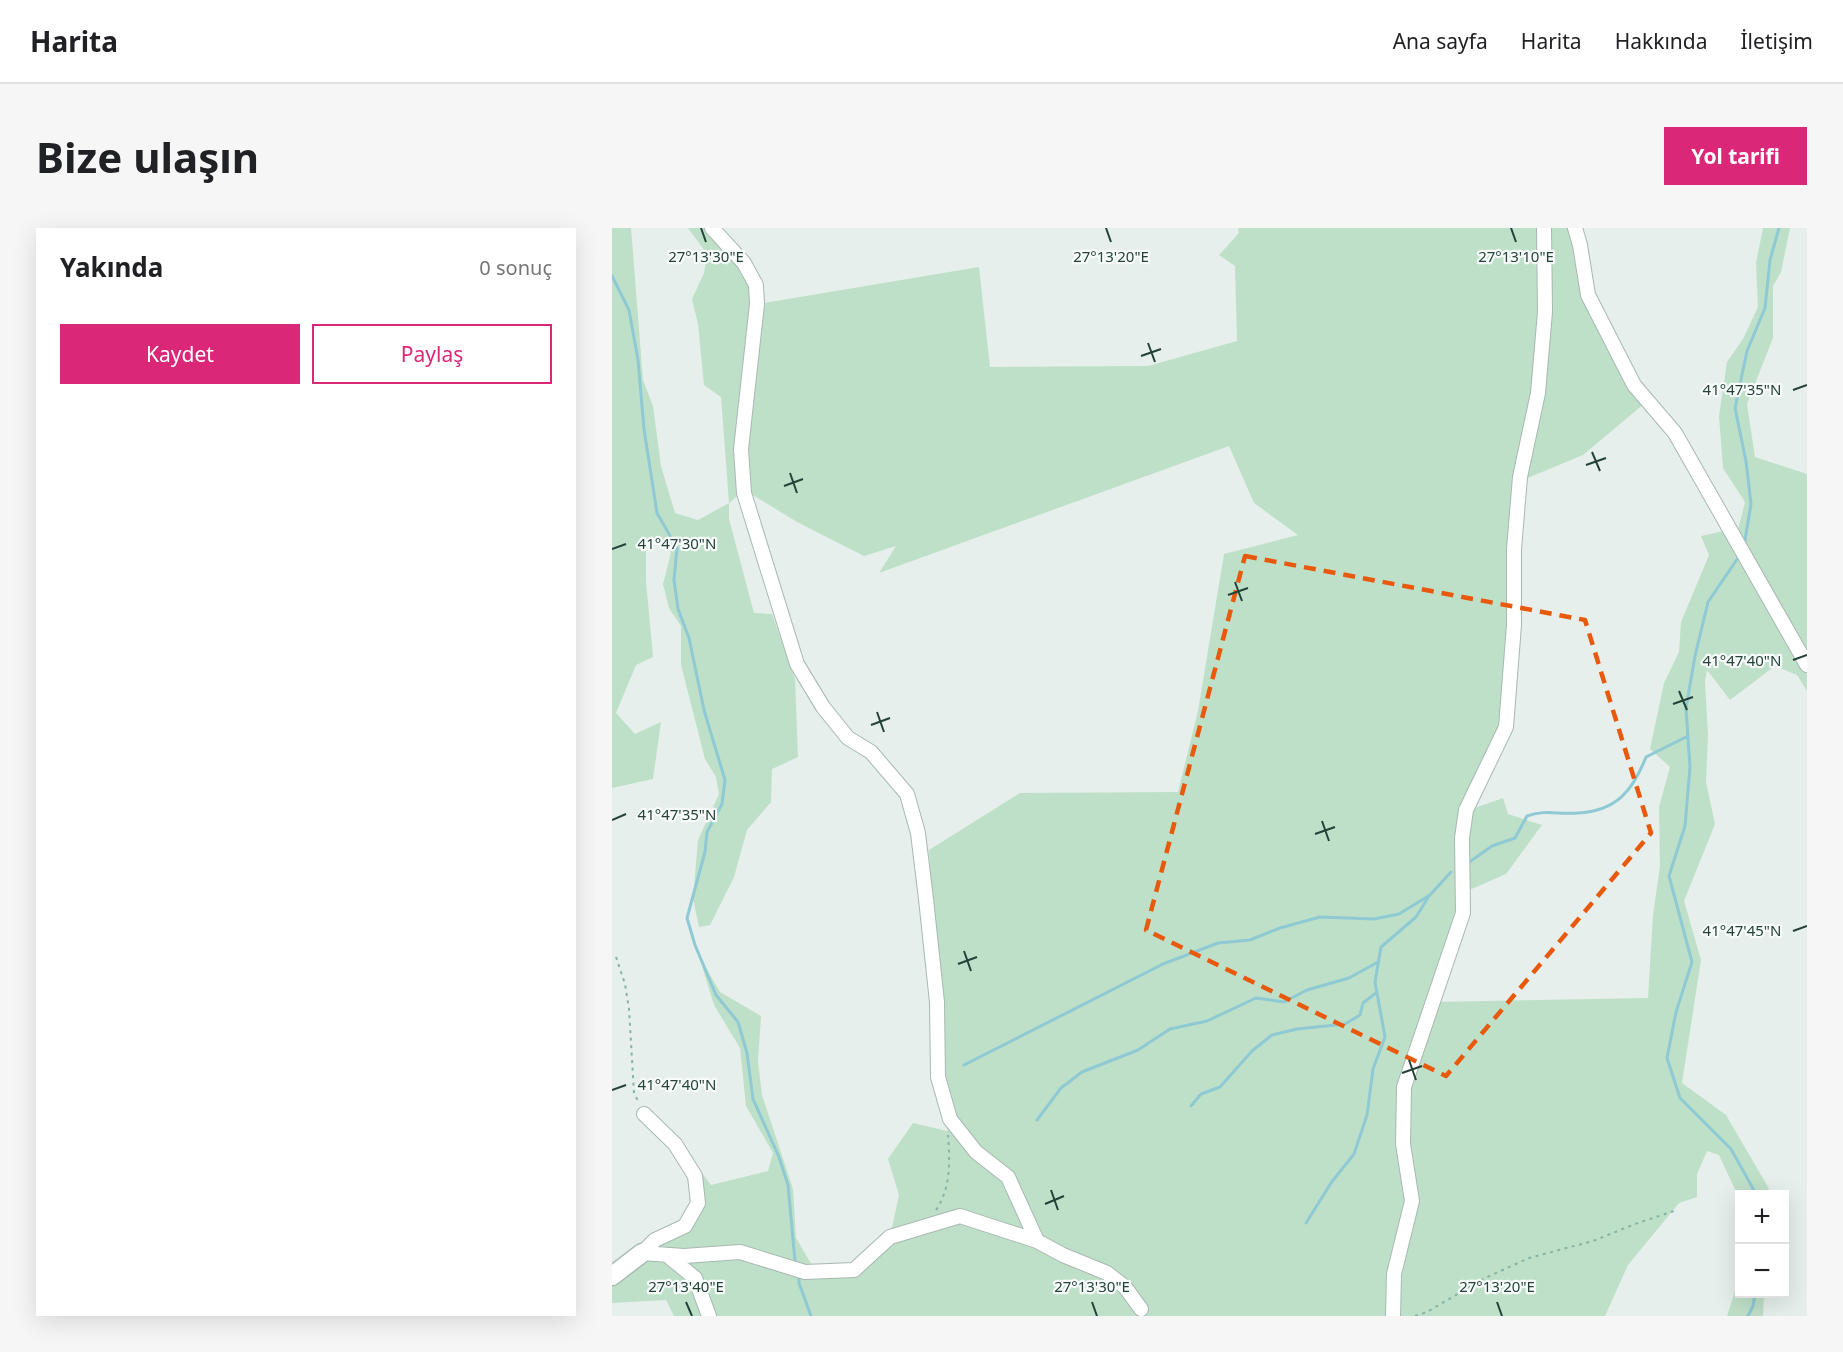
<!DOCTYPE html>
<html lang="tr">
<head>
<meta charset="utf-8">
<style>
  :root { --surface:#fff; --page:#f6f6f6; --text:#202124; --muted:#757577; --line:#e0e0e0; --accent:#db2777 }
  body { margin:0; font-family:"Noto Sans",sans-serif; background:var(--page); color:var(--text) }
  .controls { position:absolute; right:18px; bottom:18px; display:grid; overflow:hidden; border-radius:0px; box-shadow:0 6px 24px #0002 }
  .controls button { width:54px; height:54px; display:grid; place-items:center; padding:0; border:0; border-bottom:2px solid var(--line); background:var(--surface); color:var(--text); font:30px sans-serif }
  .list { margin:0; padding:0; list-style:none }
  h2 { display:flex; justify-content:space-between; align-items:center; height:78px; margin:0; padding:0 24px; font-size:26px }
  h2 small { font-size:20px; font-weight:400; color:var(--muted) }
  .actions { display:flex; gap:12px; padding:18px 24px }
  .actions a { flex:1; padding:14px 0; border:2px solid var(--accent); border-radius:0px; text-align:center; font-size:21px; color:var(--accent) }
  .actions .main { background:var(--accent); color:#fff }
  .map { position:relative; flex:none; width:1195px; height:1088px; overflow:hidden; border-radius:0px }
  header { display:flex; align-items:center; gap:36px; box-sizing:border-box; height:84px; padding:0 30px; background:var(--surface); border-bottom:2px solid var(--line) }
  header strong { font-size:28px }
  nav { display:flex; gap:33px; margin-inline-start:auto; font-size:21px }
  .intro { display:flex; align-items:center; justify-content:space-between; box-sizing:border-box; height:144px; padding:0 36px }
  h1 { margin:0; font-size:42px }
  .button { padding:15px 27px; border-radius:0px; background:var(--accent); color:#fff; font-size:21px; font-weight:700 }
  main { display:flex; gap:36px; padding:0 36px }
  aside { flex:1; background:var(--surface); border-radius:0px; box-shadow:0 6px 24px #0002 }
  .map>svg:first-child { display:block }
  .green { fill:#bfe0c8 }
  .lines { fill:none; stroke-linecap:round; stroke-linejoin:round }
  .stream { stroke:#8ec9d4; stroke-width:3 }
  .street-casing { stroke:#a8b8b2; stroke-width:16 }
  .secondary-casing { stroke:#a4bbb3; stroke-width:21 }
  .path { stroke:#86b3a5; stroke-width:2; stroke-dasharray:3 4.5; stroke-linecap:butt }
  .street { stroke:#fff; stroke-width:14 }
  .secondary { stroke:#fff; stroke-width:18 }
  .marked { fill:none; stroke:#e8590c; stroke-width:4.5; stroke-dasharray:12 8; stroke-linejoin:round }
  .ticks { fill:none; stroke:#24423a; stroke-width:2 }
  .ticks-label { font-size:15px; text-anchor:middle; fill:#24423a; stroke:#f7fbf9; stroke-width:4.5; stroke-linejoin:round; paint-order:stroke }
</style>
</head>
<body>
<header>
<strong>Harita</strong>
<nav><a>Ana sayfa</a><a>Harita</a><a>Hakkında</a><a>İletişim</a></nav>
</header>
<div class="intro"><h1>Bize ulaşın</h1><a class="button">Yol tarifi</a></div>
<main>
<aside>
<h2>Yakında<small>0 sonuç</small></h2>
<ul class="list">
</ul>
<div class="actions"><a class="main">Kaydet</a><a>Paylaş</a></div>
</aside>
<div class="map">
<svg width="1195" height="1088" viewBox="0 0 1195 1088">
  <rect width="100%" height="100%" fill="#e6efeb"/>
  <path class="green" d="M 0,0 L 19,0 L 31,152 L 41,178 L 49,238 L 63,285 L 86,292 L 117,275 L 109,169 L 92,157 L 86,96 L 80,71 L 92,45 L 95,26 L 76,0 L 96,0 L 130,38 L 140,58 L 129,265 L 117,275 L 117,291 L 142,385 L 160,386 L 183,451 L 186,529 L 160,541 L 159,574 L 135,602 L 122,649 L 98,697 L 87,699 L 81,670 L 86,612 L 107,566 L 104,549 L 93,531 L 69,437 L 69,398 L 57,380 L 51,356 L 59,325 L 48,308 L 34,318 L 34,353 L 41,429 L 24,437 L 4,485 L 23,506 L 49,494 L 41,551 L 0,560 Z
    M 626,0 L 925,0 L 928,85 L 889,498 L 848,581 L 846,685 L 786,858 L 795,973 L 777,1088 L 102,1088 L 87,1047 L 74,1031 L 127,1028 L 243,1046 L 280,1014 L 347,992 L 424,1016 L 516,1056 L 428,1011 L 400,945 L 368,922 L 343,889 L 330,849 L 317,622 L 408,565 L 566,564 L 586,483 L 612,326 L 686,307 L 642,275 L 617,218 L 267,345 L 284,318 L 252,328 L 185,294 L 136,264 L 134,219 L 152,75 L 367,39 L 378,139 L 536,138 L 625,113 L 623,38 L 607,27 L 627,5 Z
    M 935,0 L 959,0 L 974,69 L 1033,175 L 971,227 L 911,252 Z
    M 1151,0 L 1178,0 L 1169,44 L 1161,58 L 1161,110 L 1135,176 L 1143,229 L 1195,246 L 1195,431 L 1125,306 L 1133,274 L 1111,240 L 1107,188 L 1115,134 L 1131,111 L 1146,79 L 1144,35 Z
    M 1112,303 L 1189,439 L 1195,446 L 1195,463 L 1185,447 L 1163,438 L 1118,472 L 1095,442 L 1093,453 L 1096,507 L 1094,554 L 1103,596 L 1072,673 L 1089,732 L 1070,855 L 1114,887 L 1156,959 L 1158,966 L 1128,966 L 1127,970 L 1107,927 L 1095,923 L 1085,946 L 1085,969 L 1067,975 L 1016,1037 L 993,1088 L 784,1088 L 786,1046 L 804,972 L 795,913 L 796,860 L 822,774 L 1036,770 L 1041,687 L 1048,638 L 1047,579 L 1058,539 L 1038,521 L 1052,455 L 1067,424 L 1069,394 L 1097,327 L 1089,308 Z
    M 891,570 L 896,586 L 930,597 L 894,646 L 855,663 L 855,612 L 860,581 Z
    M 87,728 L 108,764 L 149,788 L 146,834 L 150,867 L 181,961 L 184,1010 L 201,1039 L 129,1020 L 68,1023 L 39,1022 L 47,1015 L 75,1003 L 86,940 L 99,957 L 156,943 L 161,925 L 134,878 L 128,820 L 102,777 Z
    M 301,895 L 335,903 L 339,899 L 394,952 L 419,1007 L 347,983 L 279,1004 L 287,967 L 276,931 Z
    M 31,1031 L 54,1033 L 79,1055 L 92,1088 L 62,1088 L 54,1072 L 0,1075 L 0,1055 Z
    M 1127,1050 L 1128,1066 L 1152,1066 L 1151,1088 L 1115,1088 Z"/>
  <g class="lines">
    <path class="stream" d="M 0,48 L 17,82 L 26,132 L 32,201 L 45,285 L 65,320 L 62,352 L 66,381 L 77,410 L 92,482 L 113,552 L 110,576 L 95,604 L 93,624 L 75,690 L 83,717 L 104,767 L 126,794 L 135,825 L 141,871 L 167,929 L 176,957 L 183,1033
      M 1132,318 L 1139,276 L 1134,233 L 1123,180 L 1135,123 L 1153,80 L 1158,32 L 1167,0
      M 1128,327 L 1096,374 L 1083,428 L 1074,480 L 1078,539 L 1073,598 L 1057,648 L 1080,734 L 1064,784 L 1055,830 L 1068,870 L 1119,921 L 1144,966
      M 856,635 L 880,618 L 903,610 L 915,588 C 936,581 945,587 966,585 C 1005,583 1021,562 1034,529 L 1076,508
      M 352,837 L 551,736 L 606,715 L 638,712 L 668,700 L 708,689 L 762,691 L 787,686 L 818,667 L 839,644
      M 579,878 L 589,866 L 608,859 L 640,823 L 660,807 L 685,801 L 733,796 L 748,787 L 751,775 L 765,764
      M 425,892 L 449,860 L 470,844 L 526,822 L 558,801 L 595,793 L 644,770 L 672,774 L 695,762 L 737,750 L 766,734
      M 694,995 L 719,955 L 742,926 L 755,887 L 761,841 L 773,809 L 763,754 L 769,719 L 804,689 L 817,668
      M 187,1049 L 187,1055 L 199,1088
      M 1136,1088 L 1141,1078 L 1143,1066"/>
    <defs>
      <path id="street" d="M 100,0 L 132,35 L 144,57 L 145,76 L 129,221 L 132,265 L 185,436 L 211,479 L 236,510 L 259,524 L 295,566 L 306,605 L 314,671 L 325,774 L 326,849 L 338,891 L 364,924 L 396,949 L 425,1013
        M 963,0 L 968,17 L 976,67 L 1022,157 L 1063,205 L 1195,437
        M 30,1025 L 72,1028 L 128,1024 L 193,1044 L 242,1042 L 278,1009 L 348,988 L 425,1013 L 451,1027 L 495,1045 L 513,1059 L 529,1081
        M 30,1025 L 43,1012 L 73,998 L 86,975 L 83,948 L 63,916 L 32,886
        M 55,1027 L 83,1050 L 97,1088
        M 781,1088 L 782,1046 L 800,973 L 791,916 L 792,859 L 851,685 L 850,610 L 854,582 L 894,499 L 902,397 L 902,321 L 908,249 L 926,165 L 933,84 L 932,0"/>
      <path id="secondary" d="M 0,1048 L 30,1025"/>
    </defs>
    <use href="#street" class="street-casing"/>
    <use href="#secondary" class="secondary-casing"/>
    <path class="path" d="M 4,729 L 13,756 L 17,781 L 22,865 L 27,875
      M 324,982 C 339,960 338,933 336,907
      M 803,1088 L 815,1084 L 871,1051 L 917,1030 L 981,1013 L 1023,996 L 1062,983"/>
    <use href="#street" class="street"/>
    <use href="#secondary" class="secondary"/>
  </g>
  <path class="marked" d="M 633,328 L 973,392 L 1039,605 L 834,848 L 534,702 Z"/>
  <path class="ticks" d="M 89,0 L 94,14M 494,0 L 499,14M 899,0 L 904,14M 536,115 L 543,134M 529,128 L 549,121M 1181,162 L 1195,157M 980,224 L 988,243M 974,237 L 994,230M 178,245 L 185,265M 172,258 L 191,251M 0,321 L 14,316M 623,354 L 630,373M 616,367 L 636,360M 1181,432 L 1195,427M 1067,463 L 1075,482M 1061,476 L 1081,469M 265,484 L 272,504M 259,497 L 278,490M 0,592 L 14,586M 710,593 L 717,613M 703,606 L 723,599M 1181,703 L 1195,698M 352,723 L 359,743M 346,736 L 365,729M 797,832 L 804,852M 790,845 L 810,838M 0,862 L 14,857M 439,962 L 446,982M 433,976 L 452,968M 74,1074 L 80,1088M 480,1074 L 485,1088M 885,1074 L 890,1088"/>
  <g class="ticks-label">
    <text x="94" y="34">27°13'30"E</text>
    <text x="499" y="34">27°13'20"E</text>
    <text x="904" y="34">27°13'10"E</text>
    <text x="1130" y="167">41°47'35"N</text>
    <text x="65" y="321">41°47'30"N</text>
    <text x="1130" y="438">41°47'40"N</text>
    <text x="65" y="592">41°47'35"N</text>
    <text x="1130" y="708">41°47'45"N</text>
    <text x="65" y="862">41°47'40"N</text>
    <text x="74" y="1064">27°13'40"E</text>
    <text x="480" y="1064">27°13'30"E</text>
    <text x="885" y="1064">27°13'20"E</text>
  </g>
</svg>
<div class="controls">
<button>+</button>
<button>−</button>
</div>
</div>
</main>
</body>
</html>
